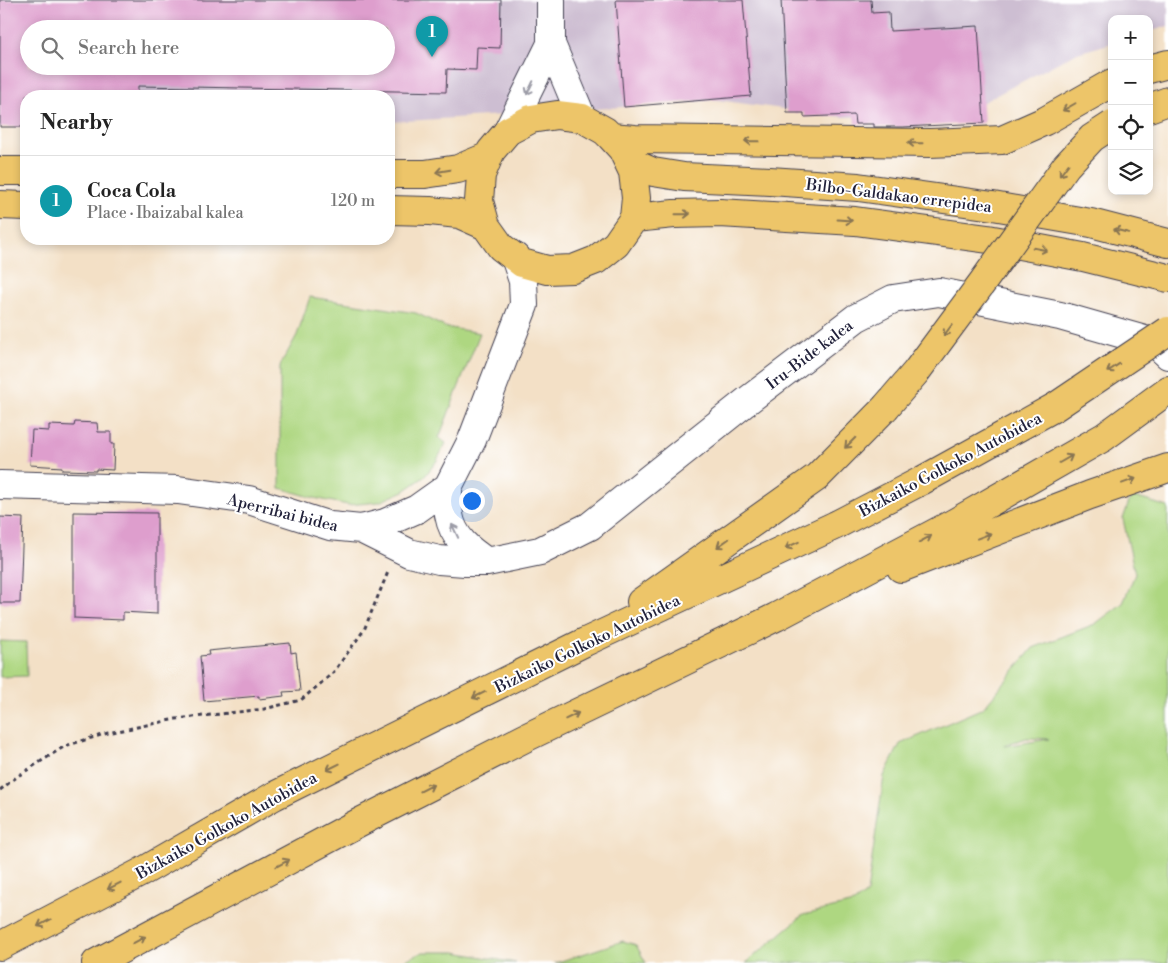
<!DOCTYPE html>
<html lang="en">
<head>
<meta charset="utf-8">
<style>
  :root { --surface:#fff; --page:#f2f2f2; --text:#222; --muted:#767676; --line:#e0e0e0; --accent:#b5179e }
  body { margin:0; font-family:"Libre Bodoni",serif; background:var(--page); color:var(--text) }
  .controls { position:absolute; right:15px; top:15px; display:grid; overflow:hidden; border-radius:10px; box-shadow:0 2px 8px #0003 }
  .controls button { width:45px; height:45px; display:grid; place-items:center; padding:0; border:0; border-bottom:1px solid var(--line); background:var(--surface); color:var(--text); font:25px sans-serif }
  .you { position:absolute; left:471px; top:500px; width:18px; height:18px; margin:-12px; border:4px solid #fff; border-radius:50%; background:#1a73e8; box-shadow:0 0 0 8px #1a73e833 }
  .badge { display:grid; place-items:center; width:32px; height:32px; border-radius:50%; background:var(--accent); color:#fff; font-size:16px; font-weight:700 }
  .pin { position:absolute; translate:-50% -41px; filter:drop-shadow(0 1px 2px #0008) }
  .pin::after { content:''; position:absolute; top:26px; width:18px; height:15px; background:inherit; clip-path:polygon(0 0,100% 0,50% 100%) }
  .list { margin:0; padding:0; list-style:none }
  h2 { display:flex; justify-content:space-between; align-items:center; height:65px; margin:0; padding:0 20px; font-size:21px }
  h2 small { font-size:16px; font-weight:400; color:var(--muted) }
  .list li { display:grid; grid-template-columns:32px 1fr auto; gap:15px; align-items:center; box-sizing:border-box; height:90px; padding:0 20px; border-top:1px solid var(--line) }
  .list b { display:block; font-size:19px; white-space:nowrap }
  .list p { margin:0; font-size:16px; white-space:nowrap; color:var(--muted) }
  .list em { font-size:16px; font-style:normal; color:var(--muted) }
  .icon { flex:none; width:28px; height:28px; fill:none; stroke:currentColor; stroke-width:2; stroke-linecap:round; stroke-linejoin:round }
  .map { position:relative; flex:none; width:1168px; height:963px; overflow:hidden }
  .search { position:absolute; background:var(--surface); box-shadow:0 2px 8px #0003; left:20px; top:20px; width:375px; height:55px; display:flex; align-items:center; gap:12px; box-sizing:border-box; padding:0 18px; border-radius:28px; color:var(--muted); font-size:19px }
  .panel { position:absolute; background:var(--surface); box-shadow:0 2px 8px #0003; left:20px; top:90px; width:375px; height:155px; border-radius:20px }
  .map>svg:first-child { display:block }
  .industrial { fill:#cdbed2; fill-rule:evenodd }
  .green { fill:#aed781; stroke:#687c5e; fill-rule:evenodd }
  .building { fill:#de9ecd; fill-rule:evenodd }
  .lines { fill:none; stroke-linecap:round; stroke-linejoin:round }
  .minor-casing { stroke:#413e50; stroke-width:30 }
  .highway-casing { stroke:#413e50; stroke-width:30 }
  .path { stroke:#413e50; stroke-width:3; stroke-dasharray:4 4; stroke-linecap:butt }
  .minor { stroke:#fff; stroke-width:28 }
  .highway { stroke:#edc569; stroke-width:28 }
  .highway-bridge-casing { stroke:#413e50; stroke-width:30; stroke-linecap:butt }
  .highway-bridge { stroke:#edc569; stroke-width:28 }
  .oneway { stroke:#9c9ca7 }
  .oneway2 { stroke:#887452 }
  .labels { text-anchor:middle; stroke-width:4; stroke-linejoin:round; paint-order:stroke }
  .street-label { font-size:16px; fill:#22223b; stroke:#fff }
</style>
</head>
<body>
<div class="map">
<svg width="1168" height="963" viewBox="0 0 1168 963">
  <rect width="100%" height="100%" fill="#fff"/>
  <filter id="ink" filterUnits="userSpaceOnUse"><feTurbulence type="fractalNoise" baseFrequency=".02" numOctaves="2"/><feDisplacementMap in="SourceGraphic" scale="10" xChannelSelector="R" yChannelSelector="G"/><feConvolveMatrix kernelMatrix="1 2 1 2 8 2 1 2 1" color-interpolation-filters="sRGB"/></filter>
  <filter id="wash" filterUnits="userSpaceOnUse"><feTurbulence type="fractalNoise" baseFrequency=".0096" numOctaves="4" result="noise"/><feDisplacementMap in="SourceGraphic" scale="20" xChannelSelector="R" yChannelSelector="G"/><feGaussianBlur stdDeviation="1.12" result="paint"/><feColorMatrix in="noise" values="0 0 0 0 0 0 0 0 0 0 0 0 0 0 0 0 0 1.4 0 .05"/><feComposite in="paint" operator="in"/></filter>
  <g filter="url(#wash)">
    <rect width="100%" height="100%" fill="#f3e0c6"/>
    <path class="industrial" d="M 0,0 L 1168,0 L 1168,26 L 1149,32 L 1149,19 L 1112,19 L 1112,43 L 1074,54 L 961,114 L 842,117 L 717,100 L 555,112 L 389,122 L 389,96 L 26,96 L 26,117 L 0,117 ZM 29,29 L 386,29 L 386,66 L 29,66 Z"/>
    <path class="green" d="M 310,297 L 416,313 L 445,327 L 480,333 L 457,391 L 439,438 L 446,443 L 436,462 L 424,477 L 404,491 L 379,502 L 348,505 L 314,498 L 280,488 L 280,366 L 297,335 Z
      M 1131,496 L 1168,507 L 1168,963 L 746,963 L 803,915 L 854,903 L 867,893 L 884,776 L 900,744 L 983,708 L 1033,648 L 1095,624 L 1123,603 L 1135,574 L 1123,519 ZM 1027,738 L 1049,739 L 1004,746 L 1004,745 Z
      M 0,641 L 26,642 L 27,676 L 0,677 Z
      M 623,941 L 636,945 L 646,963 L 555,963 Z
      M 423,952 L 455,952 L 516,963 L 398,963 Z"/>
    <g id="blocks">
      <path class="building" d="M 0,0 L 501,0 L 500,48 L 477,47 L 476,70 L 447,69 L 446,92 L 138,86 L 138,96 L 26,96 L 26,127 L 0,127 ZM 29,29 L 386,29 L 386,66 L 29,66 Z
        M 616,0 L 743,0 L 751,96 L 624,107 Z
        M 781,0 L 871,0 L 872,13 L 889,12 L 890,31 L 978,26 L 984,123 L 903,127 L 874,127 L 874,124 L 855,124 L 854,115 L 804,117 L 804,113 L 787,113 Z
        M 75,422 L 97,423 L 98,432 L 111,432 L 111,444 L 114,444 L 113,470 L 96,469 L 96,471 L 62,470 L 62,467 L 30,465 L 32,430 L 49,431 L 49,425 L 74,426 Z
        M 74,512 L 157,513 L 157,614 L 123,612 L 123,620 L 74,618 Z
        M 0,517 L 23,518 L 20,603 L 0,603 Z
        M 290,643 L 291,653 L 296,652 L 300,691 L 283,692 L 284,696 L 259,699 L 259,696 L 204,701 L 200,656 L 209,655 L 208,651 Z"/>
    </g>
  </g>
  <g filter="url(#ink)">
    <use href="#blocks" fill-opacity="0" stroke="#413e50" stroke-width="1"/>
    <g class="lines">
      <defs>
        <path id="minor" d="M 551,0 L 551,44 L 582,118
          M 508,131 L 551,44
          M 0,485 L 178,490 L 249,500 L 330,526 L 361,529 L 385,523 L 417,509 L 448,487 L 472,440 L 524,305 L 523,281 L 515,257
          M 448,487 C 448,496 448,506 449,515 C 453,538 469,550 487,562
          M 361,529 L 409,553 L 439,560 L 465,562 L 487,562 L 540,551 L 590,526 L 747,401 L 856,318 L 893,299 L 939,292 L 1060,316 L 1155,343 L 1168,355"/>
        <path id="highway" d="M 1149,69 L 1168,64
          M 1149,108 L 1168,101
          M 557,115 L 582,118 L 605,131 L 611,137 L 622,149 L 633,172 L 636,198 L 634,218 L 616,244 L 596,260 L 573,269 L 547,270 L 522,263 L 501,247 L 486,226 L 479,201 L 481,175 L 491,151 L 508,131 L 531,119 Z
          M 611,137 L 635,139 L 930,143 L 1002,140 L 1045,121 L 1112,83
          M 628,161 L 653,172 L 684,177 L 770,181 L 858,187 L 993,206 L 1091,223 L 1168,243
          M 0,171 L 26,171
          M 389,174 L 425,174 L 458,169 L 489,156
          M 0,205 L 26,206
          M 389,210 L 430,211 L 459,214 L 486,226
          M 634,218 L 674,214 L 720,213 L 855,221 L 988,239 L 1083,257 L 1168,278
          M 901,568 L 1090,495 L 1168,468
          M 641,602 L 817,477 L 885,408
          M 0,946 L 140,873 L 274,796 L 585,642 L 836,525
          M 96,963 L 358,823 L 525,738 L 776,617 L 954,523 L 1104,437 L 1168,390"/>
      </defs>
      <use href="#minor" class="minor-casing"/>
      <use href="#highway" class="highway-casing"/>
      <path class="path" d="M 0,790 L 18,776 L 65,746 L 108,733 L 176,719 L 264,709 L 301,700 L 333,673 L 364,630 L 388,572"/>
      <use href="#minor" class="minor"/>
      <use href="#highway" class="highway"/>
      <defs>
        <path id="highway-bridge" d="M 885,408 L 916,372 L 982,283 L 1066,166 L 1092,138 L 1112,125
          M 836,525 L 921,481 L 1055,407 L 1168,331"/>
      </defs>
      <use href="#highway-bridge" class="highway-bridge-casing"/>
      <use href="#highway-bridge" class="highway-bridge"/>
    </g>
    <defs><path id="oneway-shaft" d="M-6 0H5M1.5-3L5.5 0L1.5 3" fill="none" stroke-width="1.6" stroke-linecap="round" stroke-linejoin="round" transform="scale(1.25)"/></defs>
    <g class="oneway">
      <use href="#oneway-shaft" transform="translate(530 88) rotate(116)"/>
      <use href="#oneway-shaft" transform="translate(455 531) rotate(-115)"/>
    </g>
    <g class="oneway2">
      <use href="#oneway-shaft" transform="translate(1069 107) rotate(150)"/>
      <use href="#oneway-shaft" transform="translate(752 141) rotate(-179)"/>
      <use href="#oneway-shaft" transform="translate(915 143) rotate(-179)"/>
      <use href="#oneway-shaft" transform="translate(1064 170) rotate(127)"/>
      <use href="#oneway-shaft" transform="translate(443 171) rotate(170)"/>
      <use href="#oneway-shaft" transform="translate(683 214) rotate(-1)"/>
      <use href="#oneway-shaft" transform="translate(845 220) rotate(4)"/>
      <use href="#oneway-shaft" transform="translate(1121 231) rotate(-166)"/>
      <use href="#oneway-shaft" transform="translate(1040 249) rotate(11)"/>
      <use href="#oneway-shaft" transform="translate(948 330) rotate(127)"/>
      <use href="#oneway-shaft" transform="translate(1113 368) rotate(146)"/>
      <use href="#oneway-shaft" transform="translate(850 443) rotate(135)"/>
      <use href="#oneway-shaft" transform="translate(1066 459) rotate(-30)"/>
      <use href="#oneway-shaft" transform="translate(1129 481) rotate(-20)"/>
      <use href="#oneway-shaft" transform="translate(984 536) rotate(-21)"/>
      <use href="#oneway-shaft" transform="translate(925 539) rotate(-28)"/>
      <use href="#oneway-shaft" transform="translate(723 543) rotate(145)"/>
      <use href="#oneway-shaft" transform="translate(792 545) rotate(155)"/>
      <use href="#oneway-shaft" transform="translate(479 695) rotate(154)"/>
      <use href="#oneway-shaft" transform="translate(572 716) rotate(-26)"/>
      <use href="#oneway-shaft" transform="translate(333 767) rotate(154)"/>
      <use href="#oneway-shaft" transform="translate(427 788) rotate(-27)"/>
      <use href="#oneway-shaft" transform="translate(283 863) rotate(-28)"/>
      <use href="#oneway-shaft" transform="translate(114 886) rotate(153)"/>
      <use href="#oneway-shaft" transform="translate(44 923) rotate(152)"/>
      <use href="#oneway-shaft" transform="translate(139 940) rotate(-28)"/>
    </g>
  </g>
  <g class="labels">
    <g class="street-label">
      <text transform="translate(899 195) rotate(7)" y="6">Bilbo-Galdakao errepidea</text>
      <text transform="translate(809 354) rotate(-37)" y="6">Iru-Bide kalea</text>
      <text transform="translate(950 464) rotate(-28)" y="6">Bizkaiko Golkoko Autobidea</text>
      <text transform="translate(283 512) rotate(14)" y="6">Aperribai bidea</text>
      <text transform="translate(587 643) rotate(-26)" y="6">Bizkaiko Golkoko Autobidea</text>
      <text transform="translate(226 825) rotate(-29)" y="6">Bizkaiko Golkoko Autobidea</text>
    </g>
  </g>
</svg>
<div class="controls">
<button>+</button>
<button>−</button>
<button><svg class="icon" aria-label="locate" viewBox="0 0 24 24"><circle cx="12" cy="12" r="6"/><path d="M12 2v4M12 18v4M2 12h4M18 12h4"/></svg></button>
<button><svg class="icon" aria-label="layers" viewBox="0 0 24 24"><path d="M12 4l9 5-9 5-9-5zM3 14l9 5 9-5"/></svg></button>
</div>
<div class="you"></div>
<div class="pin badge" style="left:432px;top:57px;background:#0f9aa8">1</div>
<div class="search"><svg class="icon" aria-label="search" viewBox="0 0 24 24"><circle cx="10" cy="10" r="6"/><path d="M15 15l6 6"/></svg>Search here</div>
<section class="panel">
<h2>Nearby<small></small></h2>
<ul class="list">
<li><span class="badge" style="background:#0f9aa8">1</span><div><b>Coca Cola</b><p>Place · Ibaizabal kalea</p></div><em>120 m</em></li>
</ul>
</section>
</div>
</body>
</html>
